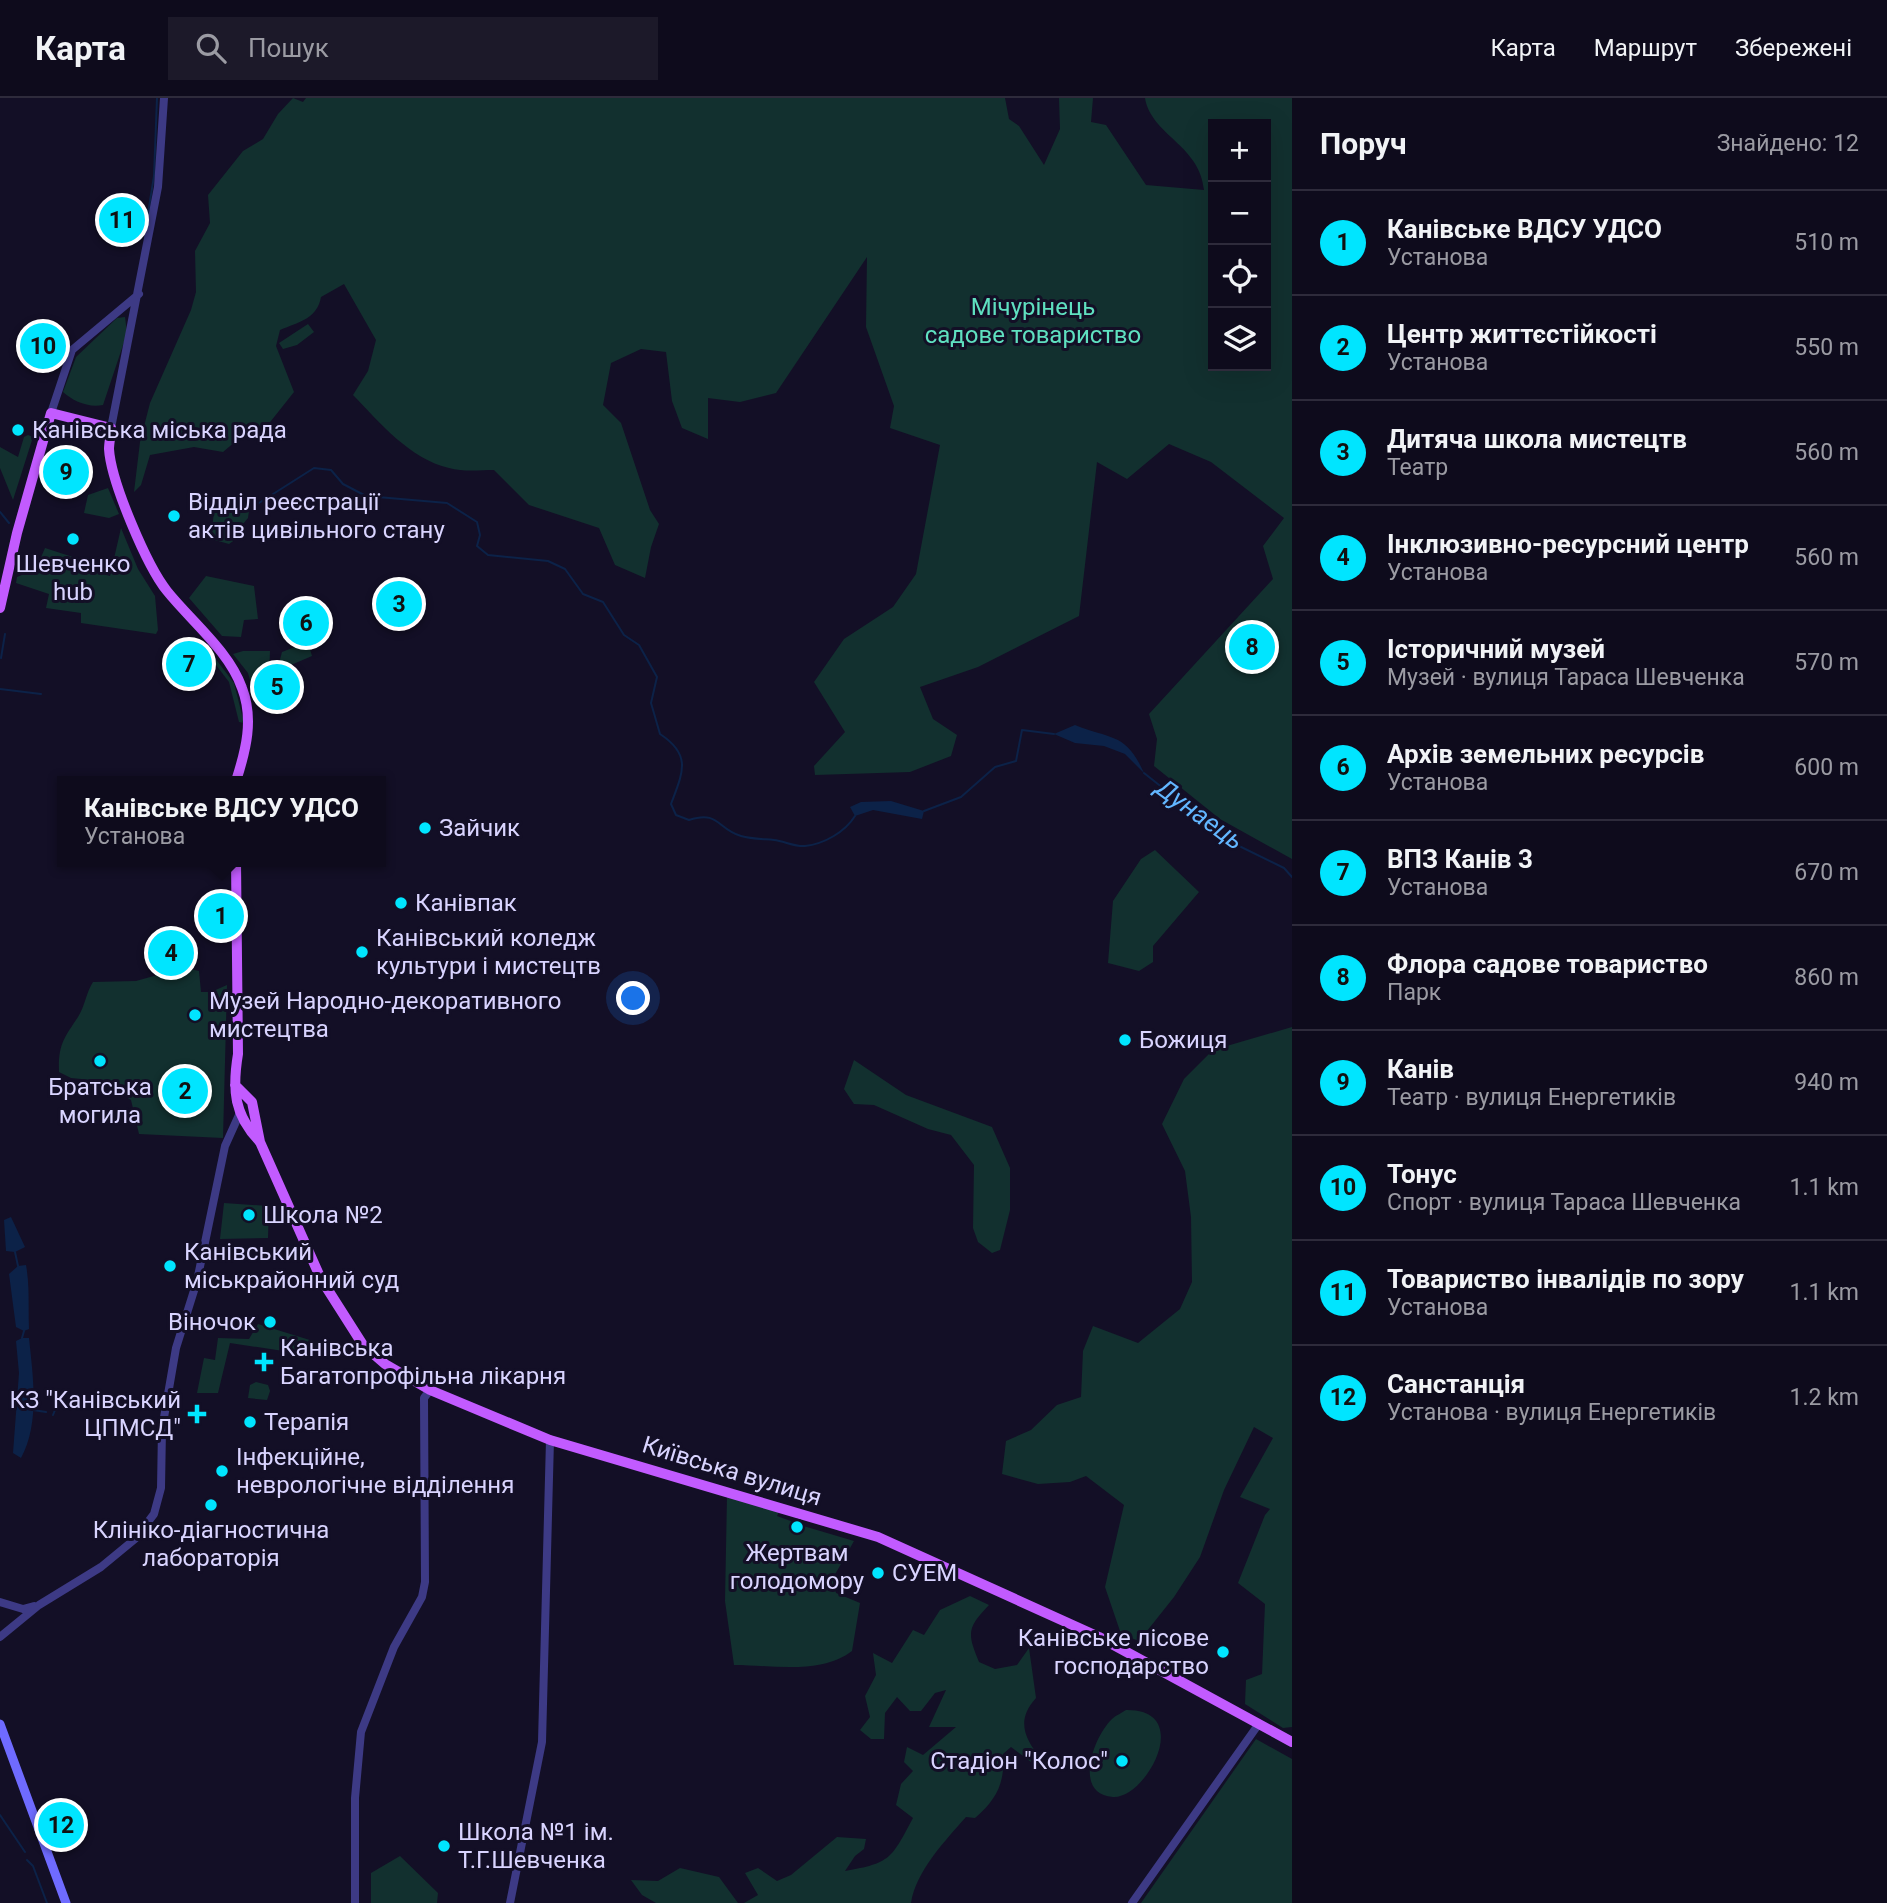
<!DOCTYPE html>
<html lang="uk">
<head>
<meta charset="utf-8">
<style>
  :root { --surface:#0e0b1c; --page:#1c1929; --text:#f1f3f6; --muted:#9b9ba3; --line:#2e2b3b; --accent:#00e5ff }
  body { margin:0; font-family:Roboto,sans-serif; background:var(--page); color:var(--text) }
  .controls { position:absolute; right:21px; top:21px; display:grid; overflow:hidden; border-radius:0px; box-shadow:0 7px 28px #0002 }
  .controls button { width:63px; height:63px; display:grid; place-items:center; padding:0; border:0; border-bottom:2px solid var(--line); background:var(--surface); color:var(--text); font:35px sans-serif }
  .you { position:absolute; left:634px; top:901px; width:24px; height:24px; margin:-18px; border:5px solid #fff; border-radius:50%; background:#1a73e8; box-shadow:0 0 0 10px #1a73e833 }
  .badge { display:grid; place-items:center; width:46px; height:46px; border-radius:50%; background:var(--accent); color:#111; font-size:23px; font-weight:700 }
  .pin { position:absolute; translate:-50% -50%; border:4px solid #fff; box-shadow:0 2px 7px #0006 }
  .popup { position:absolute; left:57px; top:678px; width:329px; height:91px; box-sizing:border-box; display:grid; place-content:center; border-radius:0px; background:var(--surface); filter:drop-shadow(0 2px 5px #0005); font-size:23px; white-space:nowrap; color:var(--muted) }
  .popup b { font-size:26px; color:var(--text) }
  .popup::after { content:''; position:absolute; left:50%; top:100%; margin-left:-14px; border:14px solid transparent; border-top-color:var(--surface) }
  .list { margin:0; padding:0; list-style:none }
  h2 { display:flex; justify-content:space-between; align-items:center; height:91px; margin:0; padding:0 28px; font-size:30px }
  h2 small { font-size:23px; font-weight:400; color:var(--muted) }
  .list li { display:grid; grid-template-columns:46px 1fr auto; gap:21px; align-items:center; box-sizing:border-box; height:105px; padding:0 28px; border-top:2px solid var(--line) }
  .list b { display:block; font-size:26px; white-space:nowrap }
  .list p { margin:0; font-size:23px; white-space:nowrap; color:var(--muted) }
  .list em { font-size:23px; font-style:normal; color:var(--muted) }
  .icon { flex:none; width:38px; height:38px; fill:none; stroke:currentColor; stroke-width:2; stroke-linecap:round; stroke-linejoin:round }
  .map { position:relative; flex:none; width:1292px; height:1805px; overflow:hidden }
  header { display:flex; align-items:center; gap:42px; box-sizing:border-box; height:98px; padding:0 35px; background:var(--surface); border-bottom:2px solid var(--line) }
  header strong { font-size:33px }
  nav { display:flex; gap:38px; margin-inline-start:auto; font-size:24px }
  .search { width:490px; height:63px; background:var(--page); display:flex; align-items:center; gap:18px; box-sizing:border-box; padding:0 24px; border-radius:0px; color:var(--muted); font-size:26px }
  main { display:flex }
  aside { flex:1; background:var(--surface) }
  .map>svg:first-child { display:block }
  .green { fill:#12302f; fill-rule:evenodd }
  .water { fill:#0c2248 }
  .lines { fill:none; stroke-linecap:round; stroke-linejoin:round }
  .stream { stroke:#0c2248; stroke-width:2 }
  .tertiary { stroke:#3d3a85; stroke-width:8 }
  .secondary { stroke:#6f6bff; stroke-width:9 }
  .primary { stroke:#c25bff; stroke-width:10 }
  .poi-dot { fill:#00e5ff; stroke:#130f26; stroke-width:2.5 }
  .labels { text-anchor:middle; stroke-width:6; stroke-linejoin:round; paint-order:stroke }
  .park-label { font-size:24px; fill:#5fe0c0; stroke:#130f26 }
  .poi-label { font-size:24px; fill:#d9d4ff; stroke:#130f26; text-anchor:start }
  .street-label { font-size:24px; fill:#d9d4ff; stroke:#130f26 }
  .water-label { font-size:26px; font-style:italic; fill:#62b6ff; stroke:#130f26 }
</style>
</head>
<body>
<header>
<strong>Карта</strong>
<div class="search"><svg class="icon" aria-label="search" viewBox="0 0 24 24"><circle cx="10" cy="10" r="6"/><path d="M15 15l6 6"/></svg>Пошук</div>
<nav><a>Карта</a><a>Маршрут</a><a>Збережені</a></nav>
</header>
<main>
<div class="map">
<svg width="1292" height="1805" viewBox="0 0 1292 1805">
  <rect width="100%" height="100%" fill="#130f26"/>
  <path class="green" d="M 293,0 L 303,4 L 306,0 L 1005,0 L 1009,21 L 1019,28 L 1044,67 L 1060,31 L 1059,0 L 1093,0 L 1091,24 L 1106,27 L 1146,87 L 1204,92 C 1200,47 1151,37 1145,0 L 1292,0 L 1292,761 L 1220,721 L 1154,668 L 1157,641 L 1149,616 L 1273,481 L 1263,448 L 1284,420 L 1211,364 L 1169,346 L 1127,381 L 1097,364 L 1079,518 L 978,569 L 920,589 L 933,621 L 957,637 L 951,658 L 910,674 L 815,677 L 814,668 L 845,634 L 814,584 L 844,541 L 893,509 L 916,476 L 940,347 L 890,330 L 894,308 L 866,229 L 867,159 L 776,295 L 740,304 L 708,300 L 708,341 L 682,330 L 672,303 L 666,254 L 641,251 L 611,265 L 603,307 L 621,325 L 650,412 L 659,426 L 651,449 L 645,480 L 615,467 L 599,430 L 529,407 L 494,372 C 480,372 463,374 449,370 C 410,361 380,325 353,297 L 368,273 L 376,242 L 344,186 L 321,199 C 317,221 299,224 280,232 L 276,248 L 294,294 L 267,328 L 236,343 L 223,354 L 194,349 L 150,357 L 141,387 L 134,394 L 140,344 L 150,305 L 191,212 L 196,194 L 195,153 L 210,125 L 208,97 L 243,53 L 263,41 L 278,16 ZM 1266,26 L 1266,268 L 1213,268 L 1213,26 Z
    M 125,219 L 127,235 L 103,307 C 88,310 73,303 63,294 L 76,259 L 117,220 Z
    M 308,226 L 314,234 L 297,247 L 283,251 L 279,245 Z
    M 28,337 L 33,339 L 13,402 L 0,370 L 0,349 L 18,359 L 24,339 Z
    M 108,390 L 119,416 L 109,420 L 84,415 L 88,397 Z
    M 250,406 L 248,420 L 243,426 L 243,436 L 229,446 L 211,441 L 214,413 Z
    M 121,430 L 138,471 L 155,498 L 158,532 L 156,536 L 81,525 L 81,515 L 46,510 L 49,496 L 16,485 L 17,479 L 36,471 L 45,450 L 79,461 L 77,469 L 110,478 Z
    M 206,478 L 254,488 L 258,521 L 244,522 L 241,539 L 222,538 L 189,500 Z
    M 202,543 L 234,585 L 244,625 L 239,624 L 229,584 L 199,545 Z
    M 308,544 L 312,558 L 277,573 L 282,554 Z
    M 243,553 L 270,553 L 269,579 L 261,598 L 255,600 L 248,575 L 233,556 Z
    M 1155,752 L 1199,794 L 1153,848 L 1153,864 L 1139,873 L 1108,865 L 1113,803 L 1141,761 Z
    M 164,865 L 199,873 L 201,894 L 211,894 L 227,887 L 223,1040 L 139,1036 L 131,1002 L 101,983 L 71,980 L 59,974 C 58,947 64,940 78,919 C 85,908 86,895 93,884 L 136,883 L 161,876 Z
    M 1292,929 L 1292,1629 L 1283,1630 L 1245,1606 L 1246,1582 L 1262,1576 L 1265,1506 L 1238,1485 L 1265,1417 L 1270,1411 L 1240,1399 L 1273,1340 L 1254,1329 L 1224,1392 L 1200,1459 L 1174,1499 L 1139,1543 L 1121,1536 L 1105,1489 L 1124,1407 L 1086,1378 L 1070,1384 L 1038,1386 L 1002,1376 L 1006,1343 L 1031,1332 L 1057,1307 L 1081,1299 L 1083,1253 L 1093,1228 L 1138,1245 L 1180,1211 L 1192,1184 L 1191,1119 L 1185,1073 L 1162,1026 L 1184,981 L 1213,952 Z
    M 854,962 L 906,997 L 992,1029 L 1010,1070 L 1010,1112 L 1000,1152 L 992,1155 L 978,1144 L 973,1130 L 974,1067 L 951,1037 L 928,1031 L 874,1007 L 854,1006 L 844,991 Z
    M 224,1105 L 269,1108 L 268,1140 L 220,1141 Z
    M 258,1226 L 313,1243 L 303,1256 L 230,1245 L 218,1295 L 197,1295 L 204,1260 L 215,1262 L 218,1240 L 249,1241 Z
    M 256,1284 L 268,1287 L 270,1293 L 267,1302 L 248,1300 L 250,1287 Z
    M 727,1398 L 779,1414 L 777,1418 L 796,1425 L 794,1429 L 798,1431 L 800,1427 L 854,1443 L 833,1480 L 836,1495 L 860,1505 L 852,1553 C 821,1577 771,1567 734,1567 L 725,1503 Z
    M 970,1498 L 989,1507 C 967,1530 967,1535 979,1564 L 995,1571 L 1017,1567 L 1029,1550 L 1036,1600 C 1016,1622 1024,1640 1041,1661 L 1035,1667 L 1011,1649 L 1003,1656 C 1005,1685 997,1701 975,1720 L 966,1719 C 945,1743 916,1773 911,1805 L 744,1805 L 758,1797 L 745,1775 L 758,1770 L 777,1783 L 791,1777 L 837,1739 L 866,1741 L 864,1751 L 855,1758 L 845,1773 C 891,1765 891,1761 913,1720 L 896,1707 L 901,1686 L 913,1673 L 904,1664 L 907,1649 L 923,1657 L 956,1629 L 929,1629 L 946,1592 L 935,1595 L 921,1613 L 910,1613 L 897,1599 L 885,1615 L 884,1641 L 871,1641 L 860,1632 L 870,1619 L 865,1598 L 876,1577 L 873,1555 L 892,1565 L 913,1532 L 924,1537 L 940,1512 Z
    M 1126,1612 C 1195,1611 1146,1701 1113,1699 C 1072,1696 1094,1638 1112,1621 C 1116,1617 1122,1615 1126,1612 Z
    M 1256,1641 L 1292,1661 L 1292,1805 L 1141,1805 Z
    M 400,1758 L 438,1795 L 437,1805 L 371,1805 L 371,1775 Z
    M 680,1770 L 719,1779 L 738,1805 L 656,1805 L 642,1797 L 631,1782 L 658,1783 Z"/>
  <path class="water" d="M 1075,627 C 1113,642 1126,635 1144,675 L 1125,656 L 1104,648 L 1075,645 L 1054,636 Z
    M 891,703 L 924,713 L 922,721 L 873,712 L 855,718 L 850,709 L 861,704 Z
    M 11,1119 L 25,1149 L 15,1154 L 6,1153 L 4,1122 Z
    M 26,1167 C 30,1189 28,1209 29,1231 L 24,1233 L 16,1229 L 9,1176 L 18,1168 Z
    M 22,1240 L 29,1240 C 33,1279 40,1325 21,1360 L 13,1355 L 19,1275 L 16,1243 Z"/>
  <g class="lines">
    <path class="stream" d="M 146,128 L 154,78 L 157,0
      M 251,410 L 314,370 L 331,372 L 343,386 L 366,398 L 447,405 L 477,424 L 480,437 L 477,448 L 488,457 L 548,463 L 565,471 L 583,496 L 603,504 L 624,537 L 639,547 L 657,579 L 651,605 L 660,636 C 692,657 683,674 671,706 L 676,717 L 689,722 C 719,712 717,731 741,738 C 751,741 763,741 774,742 C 784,743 795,749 805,748 C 824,746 845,734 855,718
      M 0,414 L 9,425
      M 1,560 L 5,536
      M 0,591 L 41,596
      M 1144,675 L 1231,744 L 1284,770 L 1292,779
      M 924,713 L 961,699 L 995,669 L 1016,663 L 1022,632 L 1054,636
      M 15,1154 L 18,1168
      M 22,1240 L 24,1233
      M 33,1312 L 46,1314
      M 53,1317 L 55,1312
      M 0,1717 L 25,1754
      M 27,1762 L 33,1768 L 47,1805"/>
    <path class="tertiary" d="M 51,315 L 72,252 L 139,196
      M 111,330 L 158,89 L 164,0
      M 0,1504 L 23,1511 L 34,1508
      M 0,1539 L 39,1507 L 101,1469 L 135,1441 L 154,1416 L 161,1390 L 162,1331 L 176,1250 L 197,1183 L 225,1048 L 239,1017
      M 355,1805 L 355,1700 L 361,1634 L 394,1549 L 422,1499 L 425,1484 L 424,1300 L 430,1292
      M 510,1805 L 542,1644 L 550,1342
      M 1132,1805 L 1258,1627"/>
    <path class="secondary" d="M 0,1626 L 66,1805"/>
    <path class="primary" d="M 0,510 L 17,435 L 51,315 L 111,330 C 111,337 109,345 109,351 C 111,384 147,468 167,493 C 191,523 229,553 242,590 C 254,621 246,652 236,683
      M 236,764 L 238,956 C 232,992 234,1017 260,1044
      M 235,987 L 252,1004 L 260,1044 L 321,1181 L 363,1247 L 385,1266 L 430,1292 L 550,1342 L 878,1439 L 1099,1539 L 1292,1644"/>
  </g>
  <g class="poi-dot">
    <circle cx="18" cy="332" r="7"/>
    <circle cx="174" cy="418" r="7"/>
    <circle cx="73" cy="441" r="7"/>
    <circle cx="425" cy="730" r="7"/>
    <circle cx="401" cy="805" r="7"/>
    <circle cx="362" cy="854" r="7"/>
    <circle cx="195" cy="917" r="7"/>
    <circle cx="1125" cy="942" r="7"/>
    <circle cx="100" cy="963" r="7"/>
    <circle cx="249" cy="1117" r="7"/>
    <circle cx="170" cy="1168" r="7"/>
    <circle cx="270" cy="1224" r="7"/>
    <path d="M260.5 1253.5h7v7h7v7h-7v7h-7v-7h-7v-7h7z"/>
    <path d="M193.5 1305.5h7v7h7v7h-7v7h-7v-7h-7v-7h7z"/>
    <circle cx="250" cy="1324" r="7"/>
    <circle cx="222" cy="1373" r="7"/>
    <circle cx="211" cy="1407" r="7"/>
    <circle cx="797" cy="1429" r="7"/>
    <circle cx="878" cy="1475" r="7"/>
    <circle cx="1223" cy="1554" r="7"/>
    <circle cx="1122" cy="1663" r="7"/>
    <circle cx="444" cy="1748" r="7"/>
  </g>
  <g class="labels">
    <g class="park-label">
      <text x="1033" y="217">Мічурінець<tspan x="1033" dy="28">садове товариство</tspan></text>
    </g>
    <g class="poi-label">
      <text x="32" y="340">Канівська міська рада</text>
      <text x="188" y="412">Відділ реєстрації<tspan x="188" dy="28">актів цивільного стану</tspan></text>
      <text x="73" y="474" text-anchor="middle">Шевченко<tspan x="73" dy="28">hub</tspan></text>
      <text x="439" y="738">Зайчик</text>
      <text x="415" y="813">Канівпак</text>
      <text x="376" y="848">Канівський коледж<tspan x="376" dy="28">культури і мистецтв</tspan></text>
      <text x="209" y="911">Музей Народно-декоративного<tspan x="209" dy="28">мистецтва</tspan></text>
      <text x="1139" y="950">Божиця</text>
      <text x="100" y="997" text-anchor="middle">Братська<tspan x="100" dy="28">могила</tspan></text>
      <text x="263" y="1125">Школа №2</text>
      <text x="184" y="1162">Канівський<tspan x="184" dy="28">міськрайонний суд</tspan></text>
      <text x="256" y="1232" text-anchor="end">Віночок</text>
      <text x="280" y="1258">Канівська<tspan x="280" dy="28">Багатопрофільна лікарня</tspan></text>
      <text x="181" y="1310" text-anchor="end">КЗ "Канівський<tspan x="181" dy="28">ЦПМСД"</tspan></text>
      <text x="264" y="1332">Терапія</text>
      <text x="236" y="1367">Інфекційне,<tspan x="236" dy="28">неврологічне відділення</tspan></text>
      <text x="211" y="1440" text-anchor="middle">Клініко-діагностична<tspan x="211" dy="28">лабораторія</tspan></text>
      <text x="797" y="1463" text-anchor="middle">Жертвам<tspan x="797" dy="28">голодомору</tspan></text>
      <text x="892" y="1483">СУЕМ</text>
      <text x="1209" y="1548" text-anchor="end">Канівське лісове<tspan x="1209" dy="28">господарство</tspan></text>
      <text x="1108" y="1671" text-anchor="end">Стадіон "Колос"</text>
      <text x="458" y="1742">Школа №1 ім.<tspan x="458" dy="28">Т.Г.Шевченка</tspan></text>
    </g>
    <g class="street-label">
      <text transform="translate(732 1373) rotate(17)" y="8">Київська вулиця</text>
    </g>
    <g class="water-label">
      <text transform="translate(1200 716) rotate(36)" y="9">Дунаець</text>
    </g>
  </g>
</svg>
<div class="controls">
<button>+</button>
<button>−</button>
<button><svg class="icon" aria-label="locate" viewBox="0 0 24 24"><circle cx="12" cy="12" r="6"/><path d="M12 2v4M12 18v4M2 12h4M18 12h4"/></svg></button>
<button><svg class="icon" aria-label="layers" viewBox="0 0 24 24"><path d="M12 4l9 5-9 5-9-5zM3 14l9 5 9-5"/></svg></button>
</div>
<div class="you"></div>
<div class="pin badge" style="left:221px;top:818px">1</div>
<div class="popup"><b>Канівське ВДСУ УДСО</b>Установа</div>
<div class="pin badge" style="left:185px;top:993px">2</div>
<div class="pin badge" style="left:399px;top:506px">3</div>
<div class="pin badge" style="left:171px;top:855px">4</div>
<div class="pin badge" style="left:277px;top:589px">5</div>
<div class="pin badge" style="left:306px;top:525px">6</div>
<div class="pin badge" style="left:189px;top:566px">7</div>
<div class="pin badge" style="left:1252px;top:549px">8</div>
<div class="pin badge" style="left:66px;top:374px">9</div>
<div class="pin badge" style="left:43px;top:248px">10</div>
<div class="pin badge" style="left:122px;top:122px">11</div>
<div class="pin badge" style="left:61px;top:1727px">12</div>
</div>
<aside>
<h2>Поруч<small>Знайдено: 12</small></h2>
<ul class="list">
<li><span class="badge">1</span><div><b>Канівське ВДСУ УДСО</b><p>Установа</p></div><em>510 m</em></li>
<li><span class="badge">2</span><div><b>Центр життєстійкості</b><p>Установа</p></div><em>550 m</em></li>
<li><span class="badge">3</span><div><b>Дитяча школа мистецтв</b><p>Театр</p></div><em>560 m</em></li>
<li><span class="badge">4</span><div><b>Інклюзивно-ресурсний центр</b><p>Установа</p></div><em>560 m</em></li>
<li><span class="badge">5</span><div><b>Історичний музей</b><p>Музей · вулиця Тараса Шевченка</p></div><em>570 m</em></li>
<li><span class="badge">6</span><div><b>Архів земельних ресурсів</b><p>Установа</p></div><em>600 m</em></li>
<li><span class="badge">7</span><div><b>ВПЗ Канів 3</b><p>Установа</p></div><em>670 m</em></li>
<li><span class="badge">8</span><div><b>Флора садове товариство</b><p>Парк</p></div><em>860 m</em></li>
<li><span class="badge">9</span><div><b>Канів</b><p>Театр · вулиця Енергетиків</p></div><em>940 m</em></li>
<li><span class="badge">10</span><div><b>Тонус</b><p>Спорт · вулиця Тараса Шевченка</p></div><em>1.1 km</em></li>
<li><span class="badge">11</span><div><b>Товариство інвалідів по зору</b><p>Установа</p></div><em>1.1 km</em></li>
<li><span class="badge">12</span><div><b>Санстанція</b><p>Установа · вулиця Енергетиків</p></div><em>1.2 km</em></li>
</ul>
</aside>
</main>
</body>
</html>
